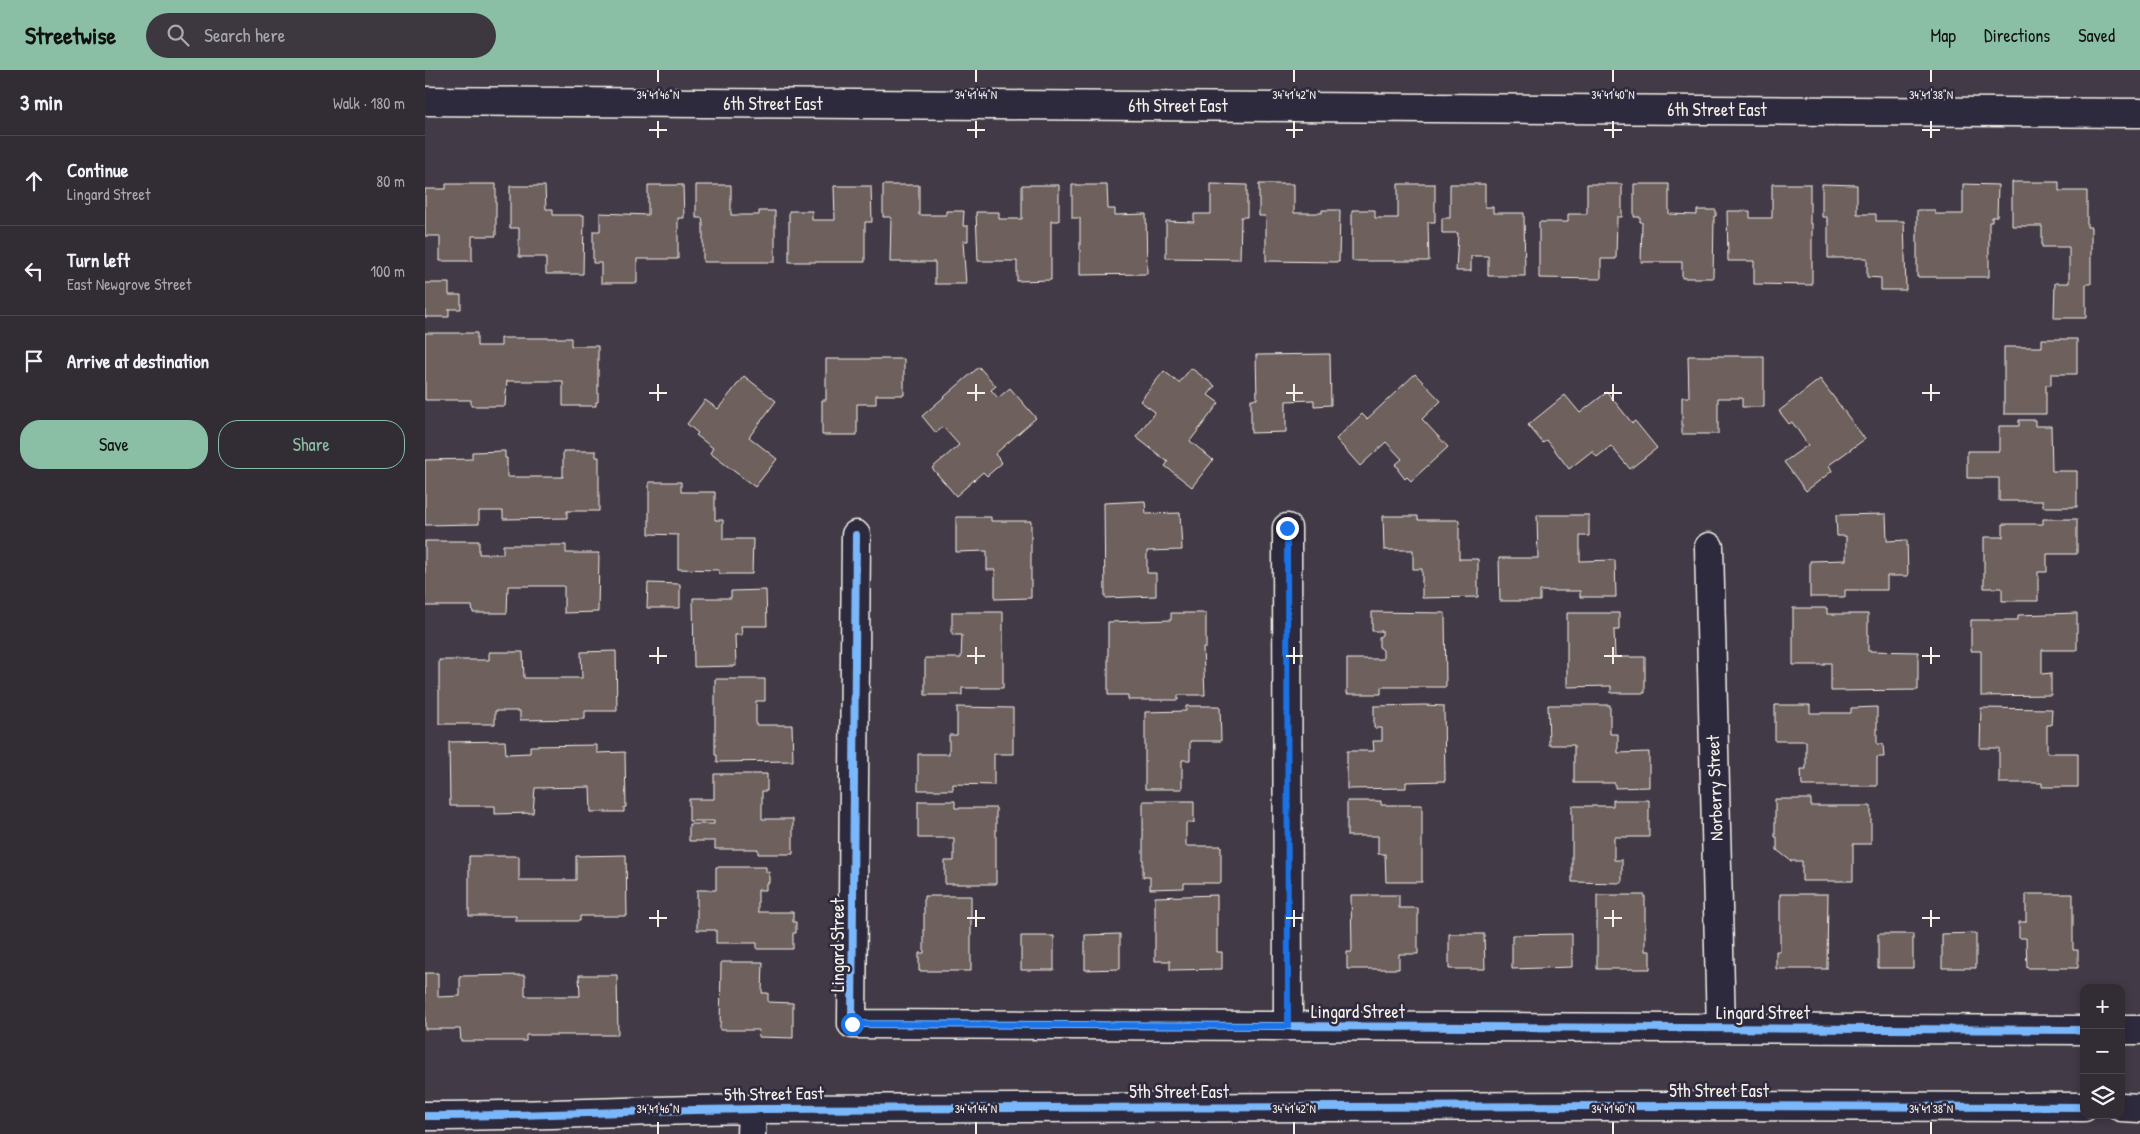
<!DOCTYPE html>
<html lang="en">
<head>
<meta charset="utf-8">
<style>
  :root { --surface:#322c34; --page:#3d3840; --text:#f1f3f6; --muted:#a8a7ac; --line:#4d484f; --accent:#8abfa5 }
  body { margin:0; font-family:"Patrick Hand",sans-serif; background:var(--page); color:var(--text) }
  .controls { position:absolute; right:15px; bottom:15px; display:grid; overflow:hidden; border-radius:10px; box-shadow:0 2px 8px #0003 }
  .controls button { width:45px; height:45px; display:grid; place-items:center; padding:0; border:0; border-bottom:1px solid var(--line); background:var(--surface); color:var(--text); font:25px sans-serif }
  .stop { position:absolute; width:15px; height:15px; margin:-11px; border:4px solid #1a73e8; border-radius:50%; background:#fff }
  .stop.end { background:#1a73e8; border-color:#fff; box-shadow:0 1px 5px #0008 }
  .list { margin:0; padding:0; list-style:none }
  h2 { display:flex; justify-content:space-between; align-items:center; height:65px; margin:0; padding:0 20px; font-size:21px }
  h2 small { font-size:16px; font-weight:400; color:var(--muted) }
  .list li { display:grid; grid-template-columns:32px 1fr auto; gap:15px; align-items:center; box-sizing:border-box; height:90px; padding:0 20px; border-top:1px solid var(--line) }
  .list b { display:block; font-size:19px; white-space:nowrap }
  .list p { margin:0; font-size:16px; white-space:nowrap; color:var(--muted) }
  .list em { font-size:16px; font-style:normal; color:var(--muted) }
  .actions { display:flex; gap:10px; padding:15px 20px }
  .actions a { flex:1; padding:11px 0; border:1px solid var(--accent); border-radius:20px; text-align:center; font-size:18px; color:var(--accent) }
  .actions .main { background:var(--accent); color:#111 }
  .icon { flex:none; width:28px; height:28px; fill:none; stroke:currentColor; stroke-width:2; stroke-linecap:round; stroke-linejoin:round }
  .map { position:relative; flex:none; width:1715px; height:1064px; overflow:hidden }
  header { display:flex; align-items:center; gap:30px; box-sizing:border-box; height:70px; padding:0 25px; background:var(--accent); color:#111 }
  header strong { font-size:24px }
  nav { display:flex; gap:28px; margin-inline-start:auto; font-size:18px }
  .search { width:350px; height:45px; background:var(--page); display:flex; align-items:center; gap:12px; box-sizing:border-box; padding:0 18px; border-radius:28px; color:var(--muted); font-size:19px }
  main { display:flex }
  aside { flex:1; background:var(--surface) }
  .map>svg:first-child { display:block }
  .building { fill:#6e605c; stroke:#f4f1e8 }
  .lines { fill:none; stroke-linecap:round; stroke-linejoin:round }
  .minor-casing { stroke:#f4f1e8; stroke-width:31 }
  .minor { stroke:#2f2a3d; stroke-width:28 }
  .cycleway-casing { stroke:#2f2a3d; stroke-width:11 }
  .cycleway { stroke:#7ab7fb; stroke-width:8 }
  .route { stroke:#1a73e8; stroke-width:6 }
  .ticks { fill:none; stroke:#f4f1e8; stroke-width:2 }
  .labels { text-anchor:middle; stroke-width:5; stroke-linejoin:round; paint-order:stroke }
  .street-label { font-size:18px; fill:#f4f1e8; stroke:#2f2a3d }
  .ticks-label { font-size:12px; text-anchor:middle; fill:#f4f1e8; stroke:#2f2a3d; stroke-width:5; stroke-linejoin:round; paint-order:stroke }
</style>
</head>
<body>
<header>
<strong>Streetwise</strong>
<div class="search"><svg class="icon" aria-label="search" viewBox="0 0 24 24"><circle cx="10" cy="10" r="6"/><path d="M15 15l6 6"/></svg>Search here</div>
<nav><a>Map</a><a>Directions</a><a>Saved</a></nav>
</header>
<main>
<aside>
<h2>3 min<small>Walk · 180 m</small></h2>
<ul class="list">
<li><svg class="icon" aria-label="ahead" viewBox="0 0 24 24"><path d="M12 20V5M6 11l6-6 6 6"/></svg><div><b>Continue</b><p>Lingard Street</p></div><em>80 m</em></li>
<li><svg class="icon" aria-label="left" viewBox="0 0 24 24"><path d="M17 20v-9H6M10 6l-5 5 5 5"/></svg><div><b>Turn left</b><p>East Newgrove Street</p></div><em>100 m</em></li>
<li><svg class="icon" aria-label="arrive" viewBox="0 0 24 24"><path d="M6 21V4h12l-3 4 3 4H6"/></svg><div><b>Arrive at destination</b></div></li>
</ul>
<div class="actions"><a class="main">Save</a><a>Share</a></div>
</aside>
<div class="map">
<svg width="1715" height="1064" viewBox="0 0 1715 1064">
  <rect width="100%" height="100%" fill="#423a46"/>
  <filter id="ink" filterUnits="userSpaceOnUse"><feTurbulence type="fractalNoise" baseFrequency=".02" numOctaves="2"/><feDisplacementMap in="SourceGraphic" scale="10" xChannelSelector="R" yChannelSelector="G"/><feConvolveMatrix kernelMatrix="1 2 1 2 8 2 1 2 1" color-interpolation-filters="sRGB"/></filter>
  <g filter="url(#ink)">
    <path class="building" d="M 1587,112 L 1634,112 L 1634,121 L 1662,121 L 1662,157 L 1666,157 L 1666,214 L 1661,214 L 1661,248 L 1629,248 L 1630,213 L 1644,213 L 1644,177 L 1617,177 L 1617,156 L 1587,156 Z
      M 21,114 L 71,114 L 71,166 L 47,166 L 47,191 L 15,191 L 15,166 L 0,166 L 0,119 L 21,119 Z
      M 786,114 L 822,115 L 822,147 L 816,147 L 815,189 L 741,188 L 741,151 L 769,152 L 769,144 L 786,144 Z
      M 834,114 L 869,114 L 869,143 L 897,143 L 897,140 L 915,140 L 914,192 L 841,191 L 841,151 L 840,146 L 834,146 Z
      M 973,114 L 1010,114 L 1010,152 L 1003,152 L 1004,191 L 927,191 L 927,140 L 950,140 L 950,148 L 973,148 Z
      M 1025,114 L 1060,114 L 1060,137 L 1068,137 L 1068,143 L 1099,143 L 1100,206 L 1063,206 L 1063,186 L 1046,186 L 1046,201 L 1031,201 L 1033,163 L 1017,163 L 1017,148 L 1025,148 Z
      M 1162,114 L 1197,114 L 1197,147 L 1192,147 L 1191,189 L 1176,189 L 1176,209 L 1114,208 L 1114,152 L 1143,152 L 1143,144 L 1162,144 Z
      M 1209,114 L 1244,114 L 1244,144 L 1272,145 L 1272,140 L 1291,140 L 1291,146 L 1289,146 L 1288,208 L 1257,208 L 1257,192 L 1216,192 L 1217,152 L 1215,152 L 1215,147 L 1209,147 Z
      M 1347,114 L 1385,114 L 1385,154 L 1387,154 L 1387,215 L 1329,214 L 1329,191 L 1303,191 L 1302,141 L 1325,141 L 1325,148 L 1347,148 Z
      M 1397,114 L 1432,115 L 1432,144 L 1451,144 L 1451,151 L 1479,151 L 1481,220 L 1456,220 L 1456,208 L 1442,207 L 1442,188 L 1403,188 L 1403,151 L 1402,151 L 1402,147 L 1397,147 Z
      M 1538,114 L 1573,115 L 1572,147 L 1567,147 L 1567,152 L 1564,152 L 1564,207 L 1492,207 L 1492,140 L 1510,140 L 1510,144 L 1538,144 Z
      M 223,115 L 258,115 L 259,148 L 253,148 L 253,189 L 212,189 L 212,213 L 176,213 L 176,193 L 168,193 L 168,161 L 175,161 L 175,143 L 223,145 Z
      M 271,115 L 306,115 L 306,145 L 334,145 L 334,141 L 350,141 L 350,192 L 278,192 L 278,154 L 277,148 L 271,148 Z
      M 458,115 L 494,115 L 494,145 L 521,145 L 521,141 L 539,141 L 538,156 L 543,156 L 543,171 L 538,171 L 541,214 L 510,214 L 510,192 L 465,192 L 466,147 L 458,147 Z
      M 597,115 L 634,115 L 634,151 L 626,151 L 626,210 L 592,211 L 592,191 L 553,191 L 551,142 L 574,142 L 574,149 L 597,149 Z
      M 647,115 L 682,115 L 683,139 L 690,139 L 690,145 L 721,144 L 722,204 L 655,205 L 655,148 L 647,148 Z
      M 85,116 L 120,116 L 121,139 L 128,139 L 128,145 L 159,145 L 158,204 L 121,204 L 121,187 L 94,187 L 94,158 L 85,158 Z
      M 409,116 L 446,116 L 447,152 L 440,152 L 440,192 L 364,192 L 364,141 L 387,141 L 387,150 L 410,150 Z
      M 0,213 L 24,213 L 24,225 L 36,225 L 36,239 L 24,239 L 24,247 L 0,247 Z
      M 0,263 L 52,263 L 52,276 L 76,276 L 76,268 L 146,268 L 146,276 L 173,276 L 173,332 L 171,332 L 171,336 L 138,336 L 138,311 L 82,311 L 80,336 L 46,336 L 46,330 L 0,330 Z
      M 1617,269 L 1652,269 L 1652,304 L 1626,304 L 1626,315 L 1621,315 L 1621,344 L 1579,344 L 1579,277 L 1617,277 Z
      M 905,284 L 906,335 L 889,336 L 889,330 L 861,331 L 861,362 L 826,363 L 826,329 L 832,329 L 831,285 Z
      M 1263,286 L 1339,286 L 1339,337 L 1317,337 L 1317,328 L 1293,328 L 1293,364 L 1257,364 L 1257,327 L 1264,327 Z
      M 401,289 L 479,289 L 479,325 L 451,325 L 451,334 L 432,334 L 432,365 L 397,365 L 397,330 L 401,330 Z
      M 554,297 L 571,316 L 566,320 L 573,328 L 585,318 L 611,348 L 570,384 L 577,393 L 562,406 L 558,402 L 531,426 L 507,398 L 534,375 L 518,357 L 511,363 L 497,346 Z
      M 766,298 L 790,316 L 783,325 L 794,333 L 765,371 L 788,390 L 767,417 L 740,396 L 743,392 L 711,367 L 730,342 L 715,331 L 739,301 L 754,313 Z
      M 990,304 L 1016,331 L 997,349 L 1023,377 L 986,411 L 982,407 L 980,409 L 973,400 L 974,398 L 970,395 L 977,389 L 961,372 L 935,396 L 911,369 L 937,344 L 942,349 Z
      M 319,306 L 351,331 L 324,367 L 352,389 L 330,417 L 285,383 L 288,378 L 271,365 L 273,363 L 262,354 L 280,330 L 293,339 Z
      M 1395,309 L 1440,369 L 1404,395 L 1407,401 L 1381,421 L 1359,392 L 1383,375 L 1367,352 L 1364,354 L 1354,341 Z
      M 1182,322 L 1207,353 L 1210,351 L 1232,378 L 1205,399 L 1186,376 L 1172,387 L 1167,381 L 1144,399 L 1122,370 L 1118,373 L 1103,355 L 1140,325 L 1155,343 Z
      M 1594,350 L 1610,350 L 1610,356 L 1626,356 L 1627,401 L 1652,401 L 1652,437 L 1618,437 L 1618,431 L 1574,431 L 1574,408 L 1542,408 L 1542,381 L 1574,381 L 1574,356 L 1594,356 Z
      M 80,381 L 80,388 L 82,388 L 82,407 L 138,407 L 138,381 L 171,381 L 171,387 L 174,387 L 174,441 L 142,441 L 142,448 L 78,449 L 78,441 L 54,441 L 54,454 L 0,455 L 0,390 L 47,389 L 47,382 Z
      M 224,412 L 256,412 L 256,422 L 290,422 L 290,450 L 298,450 L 298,469 L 328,469 L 327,504 L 294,504 L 294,500 L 253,499 L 253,465 L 224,464 Z
      M 720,431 L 721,444 L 755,443 L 757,480 L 722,481 L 722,503 L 731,503 L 731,526 L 680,528 L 679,433 Z
      M 1461,444 L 1462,471 L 1482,470 L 1483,506 L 1462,506 L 1462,520 L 1420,520 L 1420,527 L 1385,527 L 1385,491 L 1421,490 L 1421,466 L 1412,466 L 1411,445 Z
      M 1112,445 L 1164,445 L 1164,466 L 1155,466 L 1155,491 L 1190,490 L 1191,527 L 1155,527 L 1155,521 L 1115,521 L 1115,531 L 1075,531 L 1074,488 L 1113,488 Z
      M 958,446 L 993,446 L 993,450 L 1034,450 L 1034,489 L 1053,489 L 1053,527 L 997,528 L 997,499 L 988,499 L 988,480 L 959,480 Z
      M 531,447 L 566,447 L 566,451 L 606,451 L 606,528 L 570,529 L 570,500 L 562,500 L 562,481 L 531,482 Z
      M 1618,449 L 1652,449 L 1652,484 L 1622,484 L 1622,502 L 1613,502 L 1613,531 L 1577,531 L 1577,518 L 1559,518 L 1559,467 L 1578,467 L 1578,454 L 1618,454 Z
      M 0,471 L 54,471 L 54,484 L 78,484 L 78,475 L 141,475 L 141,483 L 174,483 L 173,542 L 139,543 L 139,516 L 83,516 L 82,543 L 48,543 L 47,536 L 0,536 Z
      M 223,513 L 255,514 L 255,538 L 222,538 Z
      M 341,520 L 342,556 L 316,556 L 317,565 L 310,565 L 311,596 L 269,597 L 268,528 L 306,528 L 306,521 Z
      M 1368,538 L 1402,538 L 1402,544 L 1443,544 L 1443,581 L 1493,582 L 1493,620 L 1406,621 L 1406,593 L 1400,593 L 1400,595 L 1368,595 Z
      M 527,542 L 578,542 L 578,618 L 537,618 L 537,625 L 500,625 L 500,588 L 536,588 L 537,565 L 527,565 Z
      M 947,542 L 1020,543 L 1021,617 L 956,617 L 956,624 L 922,624 L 922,589 L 958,589 L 958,580 L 954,577 L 954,567 L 957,565 L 957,561 L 947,561 Z
      M 746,543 L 781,543 L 781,578 L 778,578 L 780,625 L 753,625 L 753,630 L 703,630 L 703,625 L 683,625 L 683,552 L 746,550 Z
      M 1142,543 L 1194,543 L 1194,560 L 1189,560 L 1190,587 L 1220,587 L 1220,623 L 1186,623 L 1186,616 L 1142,617 Z
      M 1652,543 L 1652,580 L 1617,580 L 1617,604 L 1626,603 L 1626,625 L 1556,626 L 1556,581 L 1546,581 L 1546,550 L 1593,550 L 1593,545 Z
      M 191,581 L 192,641 L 160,641 L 160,649 L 95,650 L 95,641 L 70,641 L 70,654 L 14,654 L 14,590 L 64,590 L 64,582 L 98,582 L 99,608 L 157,608 L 156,582 Z
      M 290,609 L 340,609 L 340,631 L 331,631 L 331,655 L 367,655 L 368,691 L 292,692 L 292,685 L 290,685 Z
      M 999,635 L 1019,636 L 1020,711 L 981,712 L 981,718 L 922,719 L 922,681 L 949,681 L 948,671 L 957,671 L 957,658 L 949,658 L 949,636 Z
      M 1123,635 L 1185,635 L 1185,664 L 1193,664 L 1193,683 L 1224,682 L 1224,717 L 1190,718 L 1190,713 L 1149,713 L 1149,675 L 1124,675 Z
      M 1350,635 L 1385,635 L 1385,643 L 1426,643 L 1426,638 L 1452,637 L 1452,674 L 1458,674 L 1459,687 L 1452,687 L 1452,716 L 1377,716 L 1376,699 L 1381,699 L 1381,671 L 1350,671 Z
      M 761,636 L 795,636 L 796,671 L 765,671 L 765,690 L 757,690 L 757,719 L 720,719 L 720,642 L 761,641 Z
      M 532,637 L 588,638 L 588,684 L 569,684 L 569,715 L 528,714 L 528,720 L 493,720 L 493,684 L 524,684 L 524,665 L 532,665 Z
      M 1556,638 L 1627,639 L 1626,655 L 1622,655 L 1622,683 L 1653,683 L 1653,717 L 1617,717 L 1617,713 L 1574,713 L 1574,678 L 1555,678 Z
      M 80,671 L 81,684 L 105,683 L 105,676 L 172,675 L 172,683 L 200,682 L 201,737 L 199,737 L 199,742 L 166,742 L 165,717 L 110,718 L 108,743 L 70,744 L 70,736 L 25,736 L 24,672 Z
      M 289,704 L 342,704 L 342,721 L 337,721 L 337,749 L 368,749 L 368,784 L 333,784 L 333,779 L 290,779 L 290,771 L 264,771 L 264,754 L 289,754 L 289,751 L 264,751 L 264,729 L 289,729 Z
      M 1350,729 L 1386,729 L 1386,736 L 1446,736 L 1446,774 L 1428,774 L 1428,811 L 1377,811 L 1377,791 L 1366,791 L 1352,780 L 1352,767 L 1350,767 Z
      M 1188,730 L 1224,730 L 1224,767 L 1189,767 L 1189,790 L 1197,790 L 1197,813 L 1147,812 L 1147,736 L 1188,736 Z
      M 493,731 L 530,731 L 530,738 L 571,738 L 571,814 L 520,814 L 520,791 L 529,791 L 529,768 L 493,768 Z
      M 718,731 L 769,731 L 769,753 L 761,753 L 761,776 L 796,776 L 796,813 L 759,813 L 759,818 L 725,819 L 725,807 L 718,807 Z
      M 922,731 L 956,731 L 956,735 L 997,735 L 997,812 L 961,812 L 960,784 L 953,784 L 953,766 L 922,766 Z
      M 201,785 L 202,846 L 155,846 L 155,851 L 91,851 L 91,846 L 44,846 L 44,786 L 94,786 L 94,810 L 151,810 L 151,786 Z
      M 291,797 L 341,797 L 341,802 L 344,802 L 344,813 L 341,813 L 341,820 L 333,820 L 333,842 L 368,842 L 368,852 L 371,852 L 371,863 L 368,863 L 368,879 L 332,879 L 332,873 L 291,873 L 291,860 L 272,860 L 272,820 L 291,820 Z
      M 1355,824 L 1403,824 L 1402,899 L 1351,899 L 1351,881 L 1355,881 Z
      M 1601,824 L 1648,824 L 1648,880 L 1653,880 L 1653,898 L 1602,898 L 1601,868 L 1594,868 L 1594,852 L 1601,852 Z
      M 792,825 L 792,882 L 797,882 L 797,899 L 745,900 L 745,891 L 730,891 L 730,827 Z
      M 926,825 L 974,825 L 974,838 L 993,838 L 993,884 L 974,884 L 974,899 L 922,899 L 922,882 L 927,882 Z
      M 1172,825 L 1220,825 L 1220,881 L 1225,881 L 1225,899 L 1172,899 Z
      M 499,826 L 546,826 L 546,901 L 494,901 L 494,883 L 499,883 Z
      M 1551,863 L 1551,898 L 1517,898 L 1517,864 Z
      M 695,864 L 695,899 L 660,900 L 660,865 Z
      M 1024,864 L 1059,864 L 1060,899 L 1024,899 Z
      M 1147,864 L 1147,897 L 1087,899 L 1087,865 Z
      M 1453,864 L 1488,864 L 1488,898 L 1453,898 Z
      M 596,866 L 629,866 L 629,900 L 596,900 Z
      M 296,892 L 338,892 L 337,923 L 343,923 L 343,932 L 368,933 L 368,968 L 333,967 L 334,960 L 295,960 Z
      M 0,903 L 13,903 L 13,927 L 35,926 L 35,906 L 100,905 L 100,926 L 155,926 L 154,905 L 192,905 L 193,965 L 101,965 L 101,971 L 36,971 L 35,959 L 0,959 Z"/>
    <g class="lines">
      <defs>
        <path id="minor" d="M 0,31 L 1715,43
          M 862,458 L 863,956
          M 431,465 L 427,954 L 1659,960
          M 1284,477 L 1296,958
          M 1696,960 L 1715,960
          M 1696,1037 L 1715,1038
          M 0,1046 C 111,1046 222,1040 333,1039 C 775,1036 1217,1035 1659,1037
          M 326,1064 L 327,1039"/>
      </defs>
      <use href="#minor" class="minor-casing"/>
      <use href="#minor" class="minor"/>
      <defs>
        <path id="cycleway" d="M 431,465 L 427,954 L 1659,960
          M 0,1046 C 111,1046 222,1040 333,1039 C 775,1036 1217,1035 1659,1037"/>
      </defs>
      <use href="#cycleway" class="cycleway-casing"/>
      <use href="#cycleway" class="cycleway"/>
    </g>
  </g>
  <g class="lines" filter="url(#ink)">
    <path class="route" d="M 427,954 L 863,956 L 862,458"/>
  </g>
  <path class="ticks" d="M 233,0 L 233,12M 551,0 L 551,12M 869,0 L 869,12M 1188,0 L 1188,12M 1506,0 L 1506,12M 233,51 L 233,68M 551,51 L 551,68M 869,51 L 869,68M 1188,51 L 1188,68M 1506,51 L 1506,68M 224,60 L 242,60M 542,60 L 560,60M 861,60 L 878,60M 1179,60 L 1197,60M 1497,60 L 1515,60M 233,314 L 233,331M 551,314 L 551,331M 869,314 L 869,331M 1188,314 L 1188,331M 1506,314 L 1506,331M 224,323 L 242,323M 542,323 L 560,323M 861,323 L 878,323M 1179,323 L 1197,323M 1497,323 L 1515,323M 233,577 L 233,594M 551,577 L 551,594M 869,577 L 869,594M 1188,577 L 1188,594M 1506,577 L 1506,594M 224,586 L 242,586M 542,586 L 560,586M 861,586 L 878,586M 1179,586 L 1197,586M 1497,586 L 1515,586M 233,840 L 233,857M 551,840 L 551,857M 869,840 L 869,857M 1188,840 L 1188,857M 1506,840 L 1506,857M 224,848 L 242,848M 542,848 L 560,848M 861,848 L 878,848M 1179,848 L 1197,848M 1497,848 L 1515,848M 233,1052 L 233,1064M 551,1052 L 551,1064M 869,1052 L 869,1064M 1188,1052 L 1188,1064M 1506,1052 L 1506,1064"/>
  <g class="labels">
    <g class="street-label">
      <text x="348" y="40">6th Street East</text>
      <text x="753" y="42">6th Street East</text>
      <text x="1292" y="46">6th Street East</text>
      <text transform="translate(1290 718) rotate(-92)" y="6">Norberry Street</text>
      <text transform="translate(413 875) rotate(-90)" y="6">Lingard Street</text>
      <text x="933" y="948">Lingard Street</text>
      <text x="1338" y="949">Lingard Street</text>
      <text x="1294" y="1027">5th Street East</text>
      <text x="754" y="1028">5th Street East</text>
      <text transform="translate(349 1024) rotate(-1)" y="6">5th Street East</text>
    </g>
  </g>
  <g class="ticks-label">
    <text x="233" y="29">34°41'46"N</text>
    <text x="551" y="29">34°41'44"N</text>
    <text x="869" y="29">34°41'42"N</text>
    <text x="1188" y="29">34°41'40"N</text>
    <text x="1506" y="29">34°41'38"N</text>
    <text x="233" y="1043">34°41'46"N</text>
    <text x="551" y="1043">34°41'44"N</text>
    <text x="869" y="1043">34°41'42"N</text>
    <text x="1188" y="1043">34°41'40"N</text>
    <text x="1506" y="1043">34°41'38"N</text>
  </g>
</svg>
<div class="controls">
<button>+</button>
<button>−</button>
<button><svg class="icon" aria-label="layers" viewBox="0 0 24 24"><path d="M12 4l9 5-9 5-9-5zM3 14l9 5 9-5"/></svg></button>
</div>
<div class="stop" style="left:427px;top:954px"></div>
<div class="stop end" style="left:862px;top:458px"></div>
</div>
</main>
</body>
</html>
